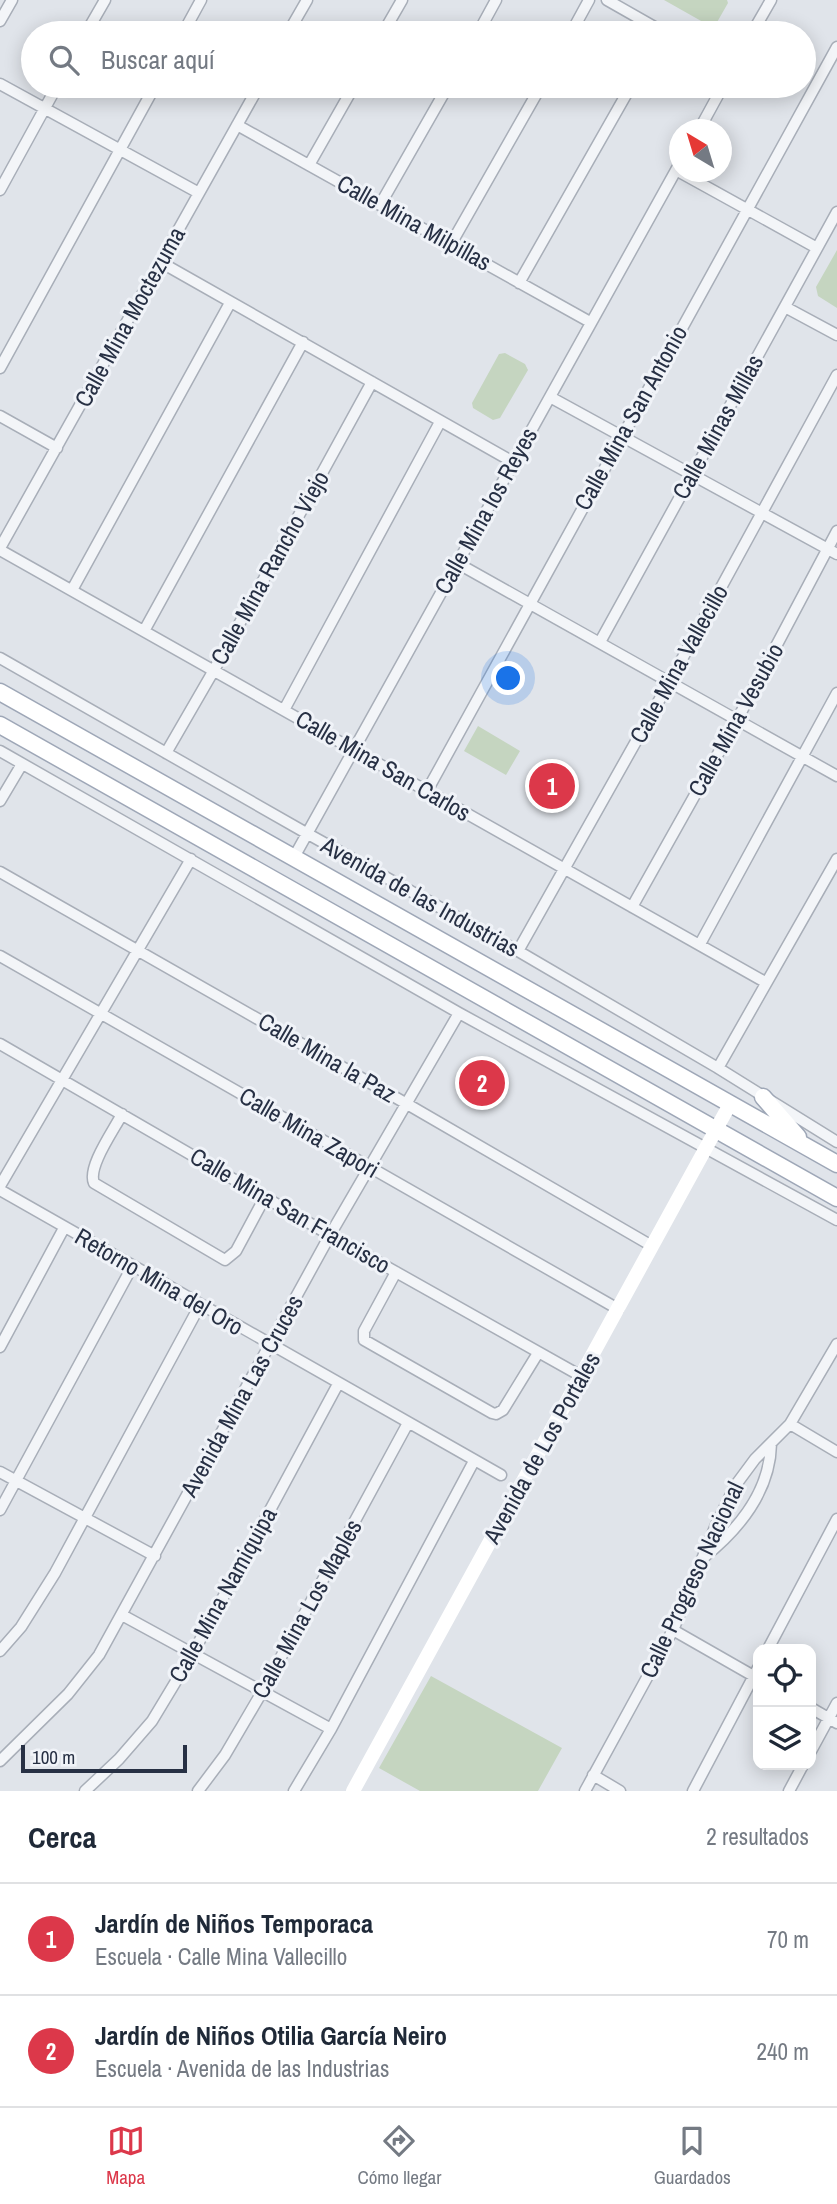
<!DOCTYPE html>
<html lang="es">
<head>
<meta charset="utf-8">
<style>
  :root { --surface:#fff; --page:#f2f2f3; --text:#1f2937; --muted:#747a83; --line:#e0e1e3; --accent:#dc384a }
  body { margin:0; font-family:"Archivo Narrow",sans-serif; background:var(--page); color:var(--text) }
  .controls { position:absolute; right:21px; bottom:21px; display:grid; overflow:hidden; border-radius:14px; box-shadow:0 4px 18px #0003 }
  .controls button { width:63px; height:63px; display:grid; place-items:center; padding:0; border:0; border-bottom:2px solid var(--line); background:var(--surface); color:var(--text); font:35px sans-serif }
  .compass { position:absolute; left:669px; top:119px; width:63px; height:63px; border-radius:50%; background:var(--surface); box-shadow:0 4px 18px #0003; rotate:322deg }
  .scale { position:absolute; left:21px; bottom:18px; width:166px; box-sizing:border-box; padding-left:7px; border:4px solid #273044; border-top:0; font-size:19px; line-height:24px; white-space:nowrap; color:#273044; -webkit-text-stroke:5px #f0f3f8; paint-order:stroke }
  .you { position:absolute; left:509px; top:679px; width:24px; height:24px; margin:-18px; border:5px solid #fff; border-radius:50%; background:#1a73e8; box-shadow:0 0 0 10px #1a73e833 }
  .badge { display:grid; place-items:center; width:46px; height:46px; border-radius:50%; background:var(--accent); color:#fff; font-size:23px; font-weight:700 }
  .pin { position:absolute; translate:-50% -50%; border:4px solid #fff; box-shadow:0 2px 7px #0006 }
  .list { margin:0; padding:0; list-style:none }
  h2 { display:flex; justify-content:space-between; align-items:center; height:91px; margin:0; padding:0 28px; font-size:30px }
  h2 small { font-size:23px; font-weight:400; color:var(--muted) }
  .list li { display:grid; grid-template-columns:46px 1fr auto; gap:21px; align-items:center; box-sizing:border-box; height:112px; padding:0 28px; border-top:2px solid var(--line) }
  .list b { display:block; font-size:26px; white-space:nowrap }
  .list p { margin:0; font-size:23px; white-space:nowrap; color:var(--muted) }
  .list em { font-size:23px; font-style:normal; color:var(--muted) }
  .icon { flex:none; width:38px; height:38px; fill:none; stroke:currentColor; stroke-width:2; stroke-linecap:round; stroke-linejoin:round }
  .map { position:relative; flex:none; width:837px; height:1791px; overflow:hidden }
  .search { position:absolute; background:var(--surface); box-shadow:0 4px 18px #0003; left:21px; right:21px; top:21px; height:77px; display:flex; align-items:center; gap:18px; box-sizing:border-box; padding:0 24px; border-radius:38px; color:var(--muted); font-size:26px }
  .sheet { height:315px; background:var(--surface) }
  nav { display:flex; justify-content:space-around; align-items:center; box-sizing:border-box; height:98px; border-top:2px solid var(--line); background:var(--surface); font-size:19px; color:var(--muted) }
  nav a { display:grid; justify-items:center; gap:4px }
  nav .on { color:var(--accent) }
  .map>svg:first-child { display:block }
  .green { fill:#c5d5c0 }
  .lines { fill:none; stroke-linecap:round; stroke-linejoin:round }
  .street-casing { stroke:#a8aeb8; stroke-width:13 }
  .primary-casing { stroke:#9ea7b7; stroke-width:19 }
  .street { stroke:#f3f5f8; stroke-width:10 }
  .secondary { stroke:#fff; stroke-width:14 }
  .primary { stroke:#fff; stroke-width:16 }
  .labels { text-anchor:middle; stroke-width:6; stroke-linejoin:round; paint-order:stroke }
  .street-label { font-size:24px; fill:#273044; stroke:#f0f3f8 }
</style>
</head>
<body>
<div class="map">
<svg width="837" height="1791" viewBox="0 0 837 1791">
  <rect width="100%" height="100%" fill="#e0e4ea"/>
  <path class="green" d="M 664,0 L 727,0 L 728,3 L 716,24 L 710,26 Z
    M 837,250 L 837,308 L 818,296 L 816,287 Z
    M 505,353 L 525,364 L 528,370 L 500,418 L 493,420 L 473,408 L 472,403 L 499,354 Z
    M 478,726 L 520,751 L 506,775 L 464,751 Z
    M 431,1676 L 562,1748 L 538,1791 L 420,1791 L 379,1768 Z"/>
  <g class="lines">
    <defs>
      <path id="street" d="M 607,0 L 665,33
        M 0,21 L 12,0
        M 86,33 L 105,0
        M 183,33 L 201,0
        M 288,33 L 307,0
        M 383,33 L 402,0
        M 478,33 L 496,0
        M 571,33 L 589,0
        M 752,33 L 771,0
        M 0,84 L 199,193
        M 237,125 L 590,322
        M 699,130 L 723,86
        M 309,165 L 354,86
        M 676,170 L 817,248
        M 0,190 L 57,86
        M 380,205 L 448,86
        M 451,244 L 541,86
        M 162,263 L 513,462
        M 519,283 L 631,86
        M 785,307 L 837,335
        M 0,368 L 155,86
        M 550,397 L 837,554
        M 0,416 L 57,448
        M 0,548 L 259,86
        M 0,550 L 765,982
        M 457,563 L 837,776
        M 72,590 L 230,303
        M 144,631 L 303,342
        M 600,642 L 837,212
        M 0,658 L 308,834 L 518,951 L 718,1068 L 837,1142
        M 284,710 L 440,422
        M 0,751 L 459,1013 L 837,1220
        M 166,753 L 214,670 L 372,382
        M 427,791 L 837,47
        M 0,801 L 22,764
        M 293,859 L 680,163
        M 0,872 L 407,1104 L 652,1246
        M 632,907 L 737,720 L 837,531
        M 700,944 L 837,693
        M 518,951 L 670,681 L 837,375
        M 0,956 L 618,1309
        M 0,1044 L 330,1235 L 581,1376
        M 718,1068 L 837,859
        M 122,1114 C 114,1130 87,1167 94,1183 L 225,1260 L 236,1251 L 265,1197
        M 0,1186 L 191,859
        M 0,1190 L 501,1475
        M 396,1272 L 364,1331 L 364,1340 L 492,1413 L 496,1414 L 503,1410 L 538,1353
        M 0,1347 L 64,1228
        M 790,1424 L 837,1452
        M 0,1472 L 155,1556
        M 0,1510 L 132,1267
        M 703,1558 C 738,1530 770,1492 771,1444
        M 122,1615 L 331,1729
        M 673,1630 L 757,1678
        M 768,1649 L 837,1519
        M 0,1651 L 21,1627 L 55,1573 L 200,1305
        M 811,1708 L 837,1723
        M 811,1751 L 837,1703
        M 0,1761 L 68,1694 L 99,1655 L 330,1235 L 459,1013
        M 593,1775 L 620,1791
        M 85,1791 L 119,1759 L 152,1721 L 193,1653 L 338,1384
        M 198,1791 L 225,1755 L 262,1692 L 408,1423
        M 294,1791 L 331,1729 L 474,1461
        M 585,1791 L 673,1630 L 716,1525 L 735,1486 L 755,1459 L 790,1424 L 837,1344
        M 693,1791 L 758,1668
        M 789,1791 L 803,1765"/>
      <path id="primary" d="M 0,692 L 837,1164
        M 0,725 L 837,1198
        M 763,1097 L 798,1137"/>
    </defs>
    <use href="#street" class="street-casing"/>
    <use href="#primary" class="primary-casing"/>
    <use href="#street" class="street"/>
    <path class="secondary" d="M 353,1791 L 730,1104"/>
    <use href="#primary" class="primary"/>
  </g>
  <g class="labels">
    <g class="street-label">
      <text transform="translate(414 223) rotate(29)" y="8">Calle Mina Milpillas</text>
      <text transform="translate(130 317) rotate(-61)" y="8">Calle Mina Moctezuma</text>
      <text transform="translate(631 418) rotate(-61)" y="8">Calle Mina San Antonio</text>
      <text transform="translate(718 427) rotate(-61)" y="8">Calle Minas Millas</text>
      <text transform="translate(486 511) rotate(-61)" y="8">Calle Mina los Reyes</text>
      <text transform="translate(270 568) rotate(-61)" y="8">Calle Mina Rancho Viejo</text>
      <text transform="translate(679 664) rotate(-61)" y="8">Calle Mina Vallecillo</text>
      <text transform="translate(736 720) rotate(-61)" y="8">Calle Mina Vesubio</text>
      <text transform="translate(383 766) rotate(30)" y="8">Calle Mina San Carlos</text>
      <text transform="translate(420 897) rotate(29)" y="8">Avenida de las Industrias</text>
      <text transform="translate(327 1058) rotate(30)" y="8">Calle Mina la Paz</text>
      <text transform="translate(309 1133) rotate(30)" y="8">Calle Mina Zapori</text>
      <text transform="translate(290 1211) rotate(30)" y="8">Calle Mina San Francisco</text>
      <text transform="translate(159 1282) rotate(30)" y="8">Retorno Mina del Oro</text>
      <text transform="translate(242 1396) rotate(-61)" y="8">Avenida Mina Las Cruces</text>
      <text transform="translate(542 1448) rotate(-61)" y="8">Avenida de Los Portales</text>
      <text transform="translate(692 1580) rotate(-65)" y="8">Calle Progreso Nacional</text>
      <text transform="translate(223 1595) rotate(-61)" y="8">Calle Mina Namiquipa</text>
      <text transform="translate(307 1609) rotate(-61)" y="8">Calle Mina Los Maples</text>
    </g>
  </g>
</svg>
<div class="controls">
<button><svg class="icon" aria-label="locate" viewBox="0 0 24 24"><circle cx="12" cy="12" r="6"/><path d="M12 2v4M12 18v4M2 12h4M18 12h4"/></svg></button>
<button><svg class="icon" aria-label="layers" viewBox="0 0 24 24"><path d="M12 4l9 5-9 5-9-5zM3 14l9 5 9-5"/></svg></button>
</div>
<svg class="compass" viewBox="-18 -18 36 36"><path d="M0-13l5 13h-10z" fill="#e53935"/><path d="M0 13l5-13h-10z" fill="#747a83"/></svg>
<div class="scale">100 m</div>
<div class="you"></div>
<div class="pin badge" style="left:552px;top:786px">1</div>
<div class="pin badge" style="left:482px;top:1083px">2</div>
<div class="search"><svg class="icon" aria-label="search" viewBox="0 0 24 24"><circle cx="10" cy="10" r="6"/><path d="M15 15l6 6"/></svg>Buscar aquí</div>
</div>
<section class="sheet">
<h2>Cerca<small>2 resultados</small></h2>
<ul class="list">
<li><span class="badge">1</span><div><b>Jardín de Niños Temporaca</b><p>Escuela · Calle Mina Vallecillo</p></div><em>70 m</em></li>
<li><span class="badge">2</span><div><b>Jardín de Niños Otilia García Neiro</b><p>Escuela · Avenida de las Industrias</p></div><em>240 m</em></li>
</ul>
</section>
<nav>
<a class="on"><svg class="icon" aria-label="map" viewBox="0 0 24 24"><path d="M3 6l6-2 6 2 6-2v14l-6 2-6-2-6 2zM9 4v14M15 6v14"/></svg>Mapa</a>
<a><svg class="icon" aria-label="directions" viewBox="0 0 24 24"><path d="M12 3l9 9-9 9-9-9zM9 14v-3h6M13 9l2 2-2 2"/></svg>Cómo llegar</a>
<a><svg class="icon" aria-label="saved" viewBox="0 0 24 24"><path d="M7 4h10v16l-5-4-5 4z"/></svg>Guardados</a>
</nav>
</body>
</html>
